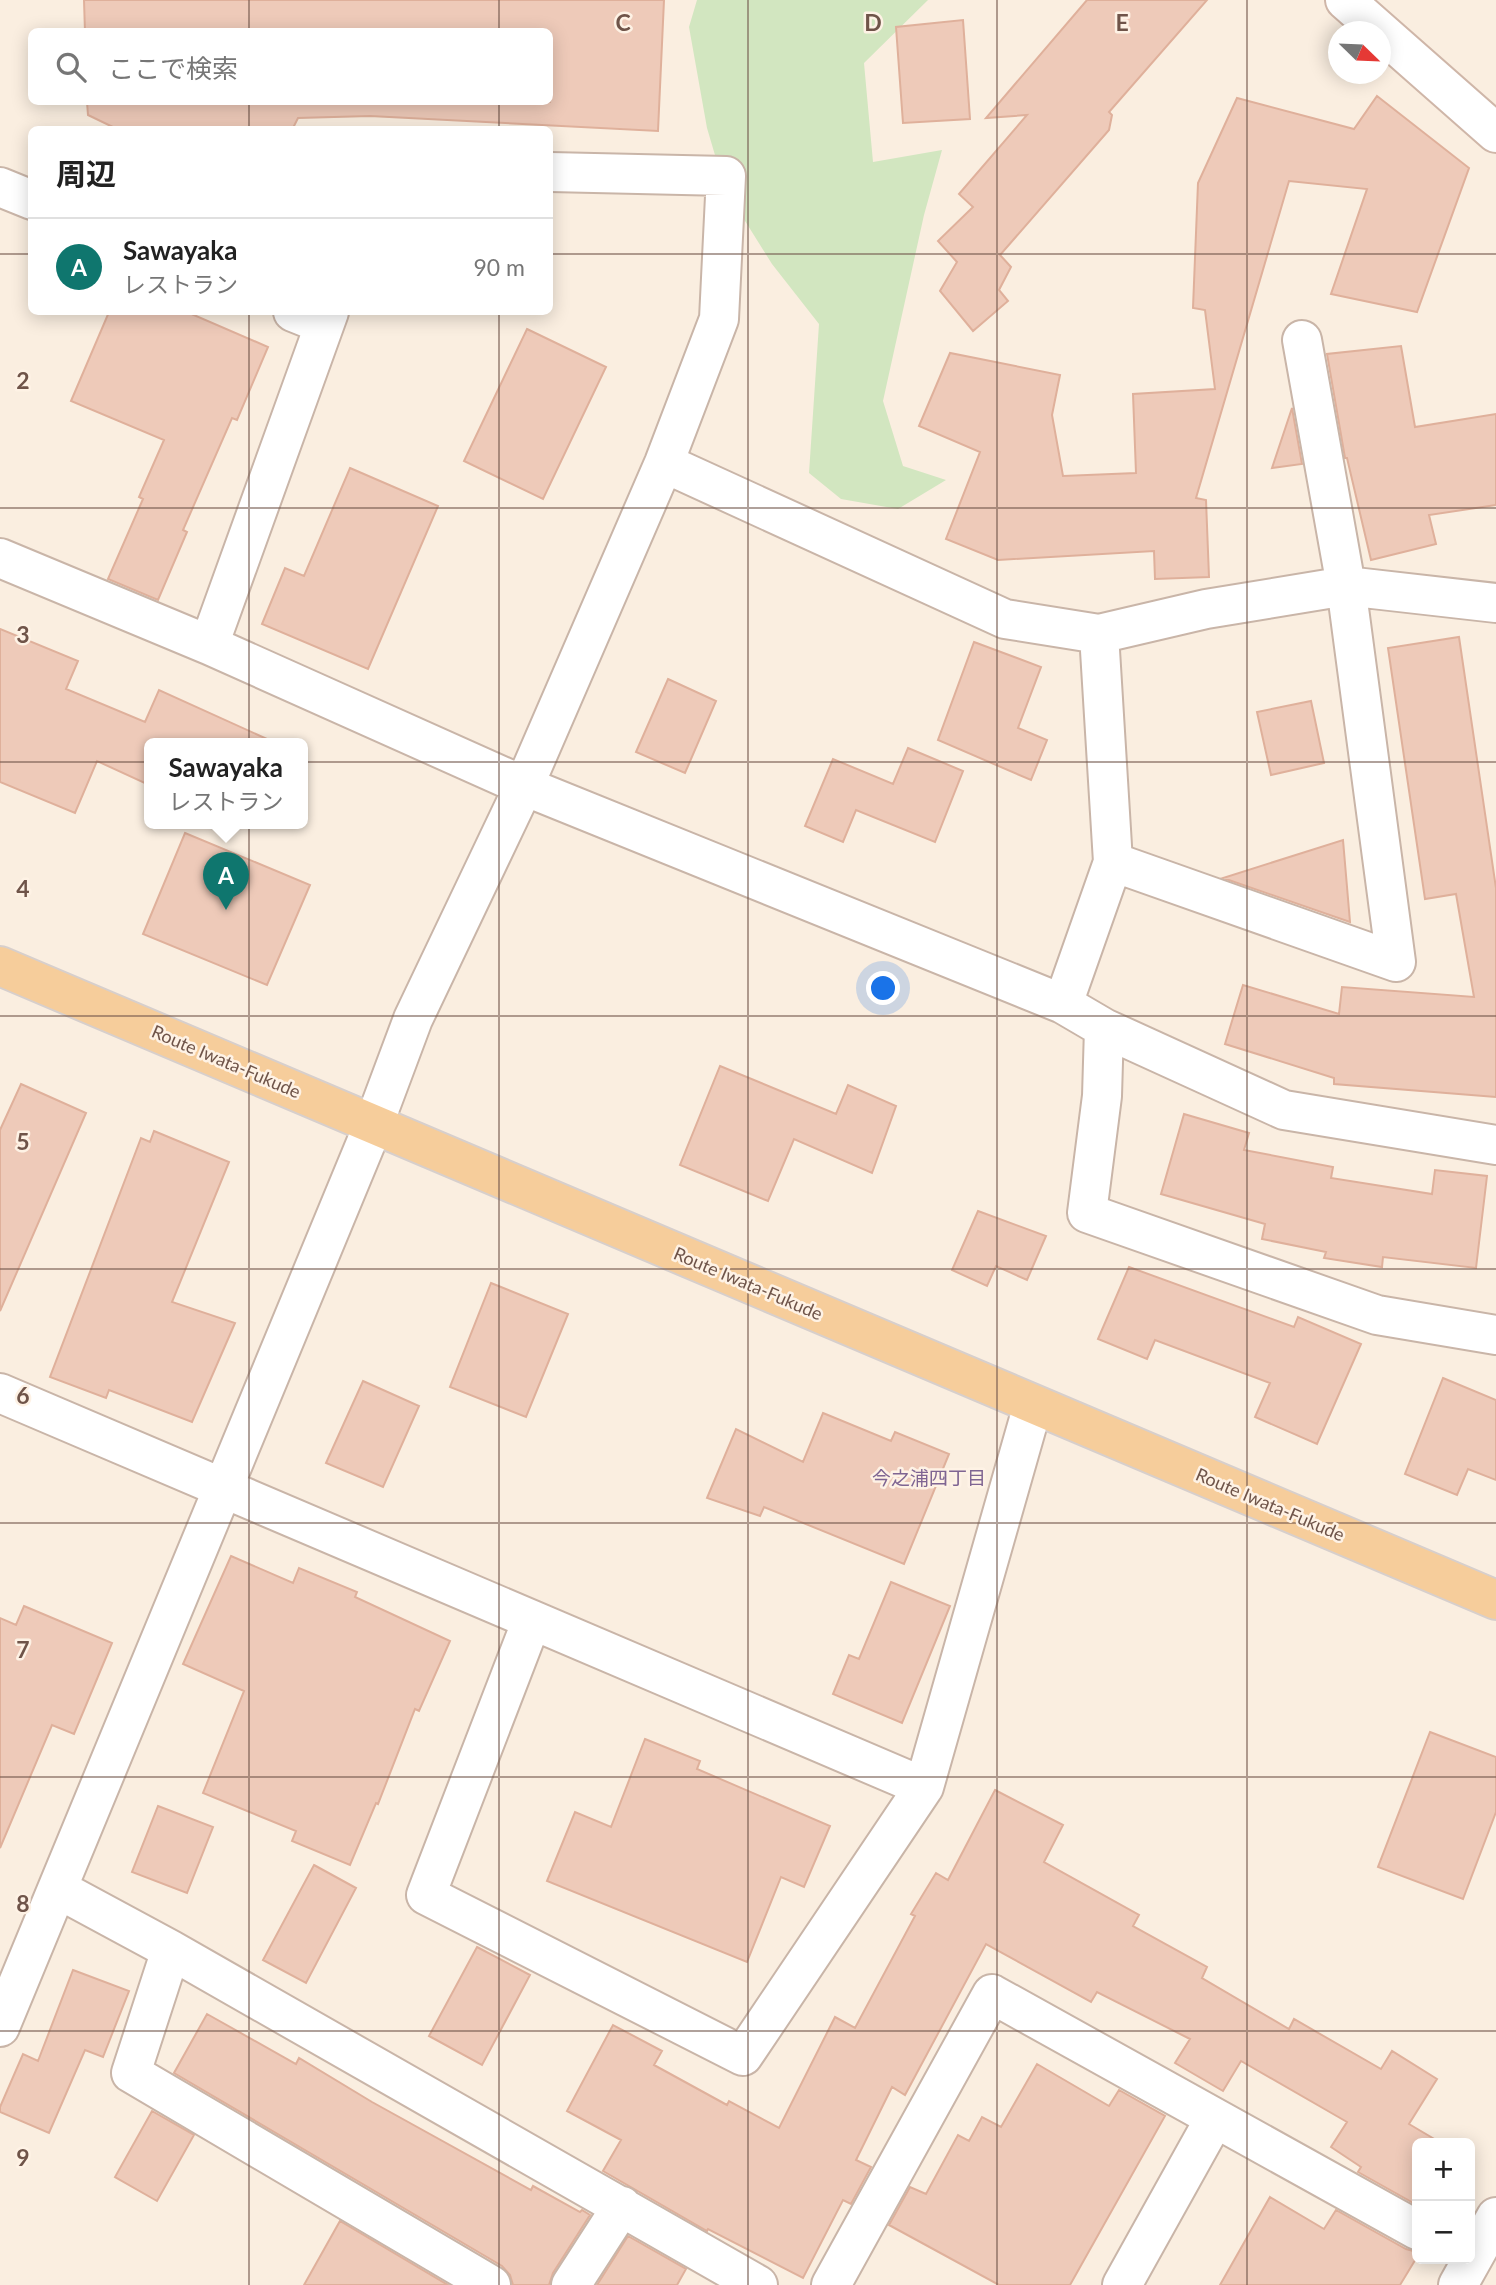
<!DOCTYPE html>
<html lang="ja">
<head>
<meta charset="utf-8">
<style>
  :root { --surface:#fff; --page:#f2f2f2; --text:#222; --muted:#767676; --line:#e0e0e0; --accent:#0f766e }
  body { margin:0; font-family:Lato,"Noto Sans JP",sans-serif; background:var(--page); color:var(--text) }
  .controls { position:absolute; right:21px; bottom:21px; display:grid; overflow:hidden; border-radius:10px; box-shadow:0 4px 18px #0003 }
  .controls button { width:63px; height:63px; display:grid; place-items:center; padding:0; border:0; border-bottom:2px solid var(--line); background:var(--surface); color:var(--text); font:35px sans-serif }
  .compass { position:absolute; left:1328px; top:21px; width:63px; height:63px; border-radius:50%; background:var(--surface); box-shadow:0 4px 18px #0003; rotate:113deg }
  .you { position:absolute; left:884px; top:989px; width:24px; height:24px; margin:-18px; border:5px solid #fff; border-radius:50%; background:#1a73e8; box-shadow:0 0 0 10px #1a73e833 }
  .badge { display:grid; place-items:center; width:46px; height:46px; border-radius:50%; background:var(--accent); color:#fff; font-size:23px; font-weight:700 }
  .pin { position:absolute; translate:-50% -58px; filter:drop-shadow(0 2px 4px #0008) }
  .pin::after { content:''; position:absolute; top:37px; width:24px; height:21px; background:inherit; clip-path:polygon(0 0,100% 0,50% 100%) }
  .popup { position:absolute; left:144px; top:738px; width:164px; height:91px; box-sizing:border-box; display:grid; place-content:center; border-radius:10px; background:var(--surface); filter:drop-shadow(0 2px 5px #0005); font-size:23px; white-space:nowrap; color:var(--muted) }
  .popup b { font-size:26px; color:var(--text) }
  .popup::after { content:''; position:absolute; left:50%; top:100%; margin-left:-14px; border:14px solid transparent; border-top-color:var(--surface) }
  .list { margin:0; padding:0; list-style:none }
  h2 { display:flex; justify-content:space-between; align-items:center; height:91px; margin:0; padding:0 28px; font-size:30px }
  h2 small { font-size:23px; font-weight:400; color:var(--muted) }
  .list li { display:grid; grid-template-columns:46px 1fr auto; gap:21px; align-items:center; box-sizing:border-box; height:98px; padding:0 28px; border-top:2px solid var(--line) }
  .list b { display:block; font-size:26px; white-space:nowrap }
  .list p { margin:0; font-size:23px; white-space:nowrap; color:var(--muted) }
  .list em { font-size:23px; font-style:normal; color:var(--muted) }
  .icon { flex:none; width:38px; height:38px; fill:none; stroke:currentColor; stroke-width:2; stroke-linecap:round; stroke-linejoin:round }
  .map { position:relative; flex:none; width:1496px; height:2285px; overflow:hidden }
  .search { position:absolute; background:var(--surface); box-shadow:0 4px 18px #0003; left:28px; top:28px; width:525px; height:77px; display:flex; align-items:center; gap:18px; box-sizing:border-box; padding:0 24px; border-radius:10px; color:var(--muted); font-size:26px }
  .panel { position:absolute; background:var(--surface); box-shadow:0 4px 18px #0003; left:28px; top:126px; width:525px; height:189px; border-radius:10px }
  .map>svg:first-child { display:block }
  .green { fill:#d2e6c0 }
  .building { fill:#eecab9; stroke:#dfb09b; stroke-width:2 }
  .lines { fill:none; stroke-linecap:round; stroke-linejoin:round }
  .street-casing { stroke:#c9b5a8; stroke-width:42 }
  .secondary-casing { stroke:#cfb6a8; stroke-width:42 }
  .primary-casing { stroke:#d7cfcc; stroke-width:42 }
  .street { stroke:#fff; stroke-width:38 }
  .secondary { stroke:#fff; stroke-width:38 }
  .primary { stroke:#f6cd9b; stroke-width:38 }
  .grid { fill:none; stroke:#6f5449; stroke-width:2; stroke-opacity:0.55 }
  .labels { text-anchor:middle; stroke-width:5; stroke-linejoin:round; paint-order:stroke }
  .street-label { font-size:18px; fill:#6f5449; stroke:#fef2e5 }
  .neighbourhood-label { font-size:19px; fill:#7f6592; stroke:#fef2e5 }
  .grid-label { font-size:23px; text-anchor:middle; font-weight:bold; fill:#6f5449; stroke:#fef2e5; stroke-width:5; stroke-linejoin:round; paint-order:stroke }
</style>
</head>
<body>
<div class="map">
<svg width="1496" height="2285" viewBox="0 0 1496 2285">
  <rect width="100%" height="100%" fill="#faeee0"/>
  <path class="green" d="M 697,0 L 928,0 L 864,63 L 873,162 L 942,150 L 924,215 L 883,401 L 903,466 L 946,480 L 898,509 L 841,499 L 809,473 L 819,324 L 772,264 L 725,189 L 707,128 L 689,27 Z"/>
  <path class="building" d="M 84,0 L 664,0 L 658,131 L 370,116 L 298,118 L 292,130 L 119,130 L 88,115 L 87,102 L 550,102 L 550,32 L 85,32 Z
    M 1087,0 L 1207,0 L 1109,112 L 1112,115 L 1109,130 L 1000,255 L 1011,267 L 999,290 L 1008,301 L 973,331 L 940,291 L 957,262 L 938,241 L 973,207 L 959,194 L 1027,115 L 986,118 Z
    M 963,20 L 970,119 L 903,123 L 896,27 Z
    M 1377,96 L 1469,168 L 1417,312 L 1331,294 L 1367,189 L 1289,181 L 1196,498 L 1206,500 L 1209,577 L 1155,579 L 1154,551 L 998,560 L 946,539 L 980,452 L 919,426 L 950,353 L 1060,375 L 1052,415 L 1063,476 L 1136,473 L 1133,394 L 1215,389 L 1205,310 L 1193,308 L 1198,183 L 1237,98 L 1354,129 Z
    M 109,312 L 187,312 L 268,347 L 237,420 L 232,418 L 183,530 L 187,532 L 158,600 L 108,579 L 143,499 L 139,497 L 164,440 L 71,401 Z
    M 527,329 L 606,367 L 543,499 L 464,461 Z
    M 1401,346 L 1415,427 L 1496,414 L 1496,505 L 1429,515 L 1436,544 L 1371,560 L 1347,458 L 1345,458 L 1327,354 Z
    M 1292,408 L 1302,464 L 1272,468 Z
    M 350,468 L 438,506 L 368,669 L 262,624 L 285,568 L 304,576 Z
    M 0,629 L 78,661 L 66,689 L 145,722 L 159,690 L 278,744 L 149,744 L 149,785 L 97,761 L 75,813 L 0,782 Z
    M 1459,637 L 1496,888 L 1496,1097 L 1334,1084 L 1334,1078 L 1225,1044 L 1243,985 L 1339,1014 L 1342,987 L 1474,997 L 1456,894 L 1425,899 L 1388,648 Z
    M 974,642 L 1041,667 L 1018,728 L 1047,740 L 1031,780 L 938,740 Z
    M 668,679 L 716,701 L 685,773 L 636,752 Z
    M 1311,701 L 1324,763 L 1271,775 L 1257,712 Z
    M 908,748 L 963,771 L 935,842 L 856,810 L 843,842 L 805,826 L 833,759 L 893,784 Z
    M 185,833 L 310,885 L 267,985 L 143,934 Z
    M 1343,840 L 1350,922 L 1223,878 Z
    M 720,1066 L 836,1114 L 848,1085 L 896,1106 L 872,1173 L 794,1139 L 768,1201 L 680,1165 Z
    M 21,1084 L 86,1113 L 0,1311 L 0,1130 Z
    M 1184,1114 L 1249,1133 L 1244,1150 L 1333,1167 L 1331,1178 L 1432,1194 L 1435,1170 L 1487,1176 L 1476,1268 L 1383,1257 L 1382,1267 L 1324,1258 L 1326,1252 L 1262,1239 L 1265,1224 L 1161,1194 Z
    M 154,1131 L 229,1162 L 172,1302 L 235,1323 L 192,1422 L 109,1390 L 106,1398 L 50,1377 L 141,1138 L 150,1142 Z
    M 978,1211 L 1046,1236 L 1027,1280 L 996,1266 L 987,1286 L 952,1270 Z
    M 1129,1267 L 1294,1327 L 1298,1317 L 1361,1344 L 1317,1444 L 1255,1417 L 1270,1383 L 1155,1340 L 1147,1359 L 1098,1339 Z
    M 491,1283 L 568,1314 L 526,1417 L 450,1387 Z
    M 1443,1378 L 1496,1400 L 1496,1480 L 1468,1469 L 1457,1495 L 1405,1474 Z
    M 363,1381 L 419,1406 L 383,1487 L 326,1463 Z
    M 823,1413 L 891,1441 L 895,1432 L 949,1454 L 904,1564 L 764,1507 L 760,1516 L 707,1498 L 736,1429 L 803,1462 Z
    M 231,1556 L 293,1583 L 299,1568 L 357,1592 L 355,1597 L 450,1641 L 419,1711 L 415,1709 L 378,1804 L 376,1803 L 350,1865 L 292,1841 L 296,1831 L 203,1793 L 244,1691 L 183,1664 Z
    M 891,1582 L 950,1606 L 902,1723 L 833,1694 L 849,1655 L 859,1659 Z
    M 24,1606 L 112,1643 L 74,1734 L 52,1725 L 0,1848 L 0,1618 L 16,1625 Z
    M 1430,1732 L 1496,1757 L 1496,1812 L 1463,1899 L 1378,1867 Z
    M 645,1739 L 700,1761 L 697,1769 L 830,1826 L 804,1887 L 781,1877 L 747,1962 L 547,1881 L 575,1812 L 611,1827 Z
    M 995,1790 L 1063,1825 L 1044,1862 L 1139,1915 L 1133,1926 L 1207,1967 L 1202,1978 L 1289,2029 L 1294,2019 L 1381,2069 L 1392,2051 L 1437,2079 L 1409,2124 L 1441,2143 L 1417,2143 L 1417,2205 L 1358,2172 L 1361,2167 L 1331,2147 L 1347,2122 L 1241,2061 L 1223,2091 L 1175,2063 L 1190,2039 L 1097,1992 L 1091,2002 L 986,1944 L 905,2095 L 892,2087 L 856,2160 L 871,2167 L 851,2204 L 843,2200 L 803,2278 L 708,2229 L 707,2231 L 603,2171 L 621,2140 L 567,2111 L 613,2025 L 662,2051 L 654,2065 L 727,2105 L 729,2101 L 779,2128 L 835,2017 L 855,2028 L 915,1916 L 911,1914 L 936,1873 L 948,1880 Z
    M 158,1806 L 213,1827 L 187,1893 L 132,1872 Z
    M 314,1865 L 356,1888 L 306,1983 L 263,1960 Z
    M 477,1947 L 530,1975 L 482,2065 L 429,2036 Z
    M 73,1970 L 129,1991 L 103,2057 L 85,2050 L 49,2133 L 0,2112 L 0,2107 L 23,2054 L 38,2061 Z
    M 207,2014 L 296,2064 L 299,2058 L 372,2102 L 531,2190 L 533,2186 L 580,2212 L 582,2210 L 590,2215 L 553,2273 L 549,2285 L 513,2285 L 510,2275 L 502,2266 L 174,2073 Z
    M 1037,2064 L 1109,2106 L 1119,2090 L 1165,2116 L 1070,2285 L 999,2285 L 889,2225 L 910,2187 L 926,2194 L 958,2135 L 969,2141 L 982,2117 L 1001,2127 Z
    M 152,2111 L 194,2135 L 157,2201 L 115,2177 Z
    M 1270,2197 L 1324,2229 L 1336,2210 L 1406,2249 L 1417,2252 L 1417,2257 L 1400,2285 L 1220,2285 Z
    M 340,2221 L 448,2285 L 304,2285 Z
    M 628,2236 L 686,2269 L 677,2285 L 597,2285 Z"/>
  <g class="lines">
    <defs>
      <path id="street" d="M 0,187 L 32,200
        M 293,312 L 323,324
        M 664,463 L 1005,619 L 1099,634 L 1206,609 L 1346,586 L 1496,603
        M 0,558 L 209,645 L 524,786 L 1063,1004 L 1104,1028 L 1102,1096 L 1087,1213 L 1377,1315 L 1496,1335
        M 209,645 L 329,312
        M 1113,862 L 1396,962 L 1346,586 L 1302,340
        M 1063,1004 L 1113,862 L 1099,634
        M 1104,1028 L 1284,1110 L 1496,1145
        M 0,1393 L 924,1787
        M 532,1620 L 426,1895 L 743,2056 L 924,1787 L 1033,1405
        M 58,1889 L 171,1950 L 758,2285
        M 171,1950 L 131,2073 L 491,2285
        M 0,2027 L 373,1126 L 413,1019 L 524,786 L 664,463 L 719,319 L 726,176 L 550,172
        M 571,2285 L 622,2206
        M 831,2285 L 992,1994 L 1417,2230
        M 1122,2285 L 1215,2118
        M 1458,2285 L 1496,2217"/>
      <path id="secondary" d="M 1345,0 L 1496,133"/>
      <path id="primary" d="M 0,966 L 1496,1600"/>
    </defs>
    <use href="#street" class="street-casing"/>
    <use href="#secondary" class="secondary-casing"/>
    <use href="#primary" class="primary-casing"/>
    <use href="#street" class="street"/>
    <use href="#secondary" class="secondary"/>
    <use href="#primary" class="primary"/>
  </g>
  <path class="grid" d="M 249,0 L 249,32M 499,0 L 499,32M 748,0 L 748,2285M 997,0 L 997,2285M 1247,0 L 1247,2285M 249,102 L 249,130M 499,102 L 499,130M 0,254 L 32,254M 550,254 L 1496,254M 249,312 L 249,2285M 499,312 L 499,2285M 0,508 L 1496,508M 0,762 L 1496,762M 0,1016 L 1496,1016M 0,1269 L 1496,1269M 0,1523 L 1496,1523M 0,1777 L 1496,1777M 0,2031 L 1496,2031"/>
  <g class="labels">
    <g class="street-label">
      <text transform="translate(226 1062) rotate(23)" y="6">Route Iwata-Fukude</text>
      <text transform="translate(748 1284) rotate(23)" y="6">Route Iwata-Fukude</text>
      <text transform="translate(1270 1505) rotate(23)" y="6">Route Iwata-Fukude</text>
    </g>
    <g class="neighbourhood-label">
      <text x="929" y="1485">今之浦四丁目</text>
    </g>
  </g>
  <g class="grid-label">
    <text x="623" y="31">C</text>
    <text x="873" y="31">D</text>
    <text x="1122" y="31">E</text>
    <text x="23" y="389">2</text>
    <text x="23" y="643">3</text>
    <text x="23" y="897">4</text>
    <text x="23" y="1150">5</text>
    <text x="23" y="1404">6</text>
    <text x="23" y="1658">7</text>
    <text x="23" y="1912">8</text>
    <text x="23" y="2166">9</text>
  </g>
</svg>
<div class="controls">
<button>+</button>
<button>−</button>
</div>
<svg class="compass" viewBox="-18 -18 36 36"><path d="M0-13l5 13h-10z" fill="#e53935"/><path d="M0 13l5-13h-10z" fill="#767676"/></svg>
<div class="you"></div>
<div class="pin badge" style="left:226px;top:910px">A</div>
<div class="popup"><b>Sawayaka</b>レストラン</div>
<div class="search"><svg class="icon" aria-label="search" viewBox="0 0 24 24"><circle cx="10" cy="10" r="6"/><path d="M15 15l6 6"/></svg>ここで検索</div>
<section class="panel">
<h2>周辺<small></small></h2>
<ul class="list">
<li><span class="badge">A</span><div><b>Sawayaka</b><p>レストラン</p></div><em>90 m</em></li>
</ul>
</section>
</div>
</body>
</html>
